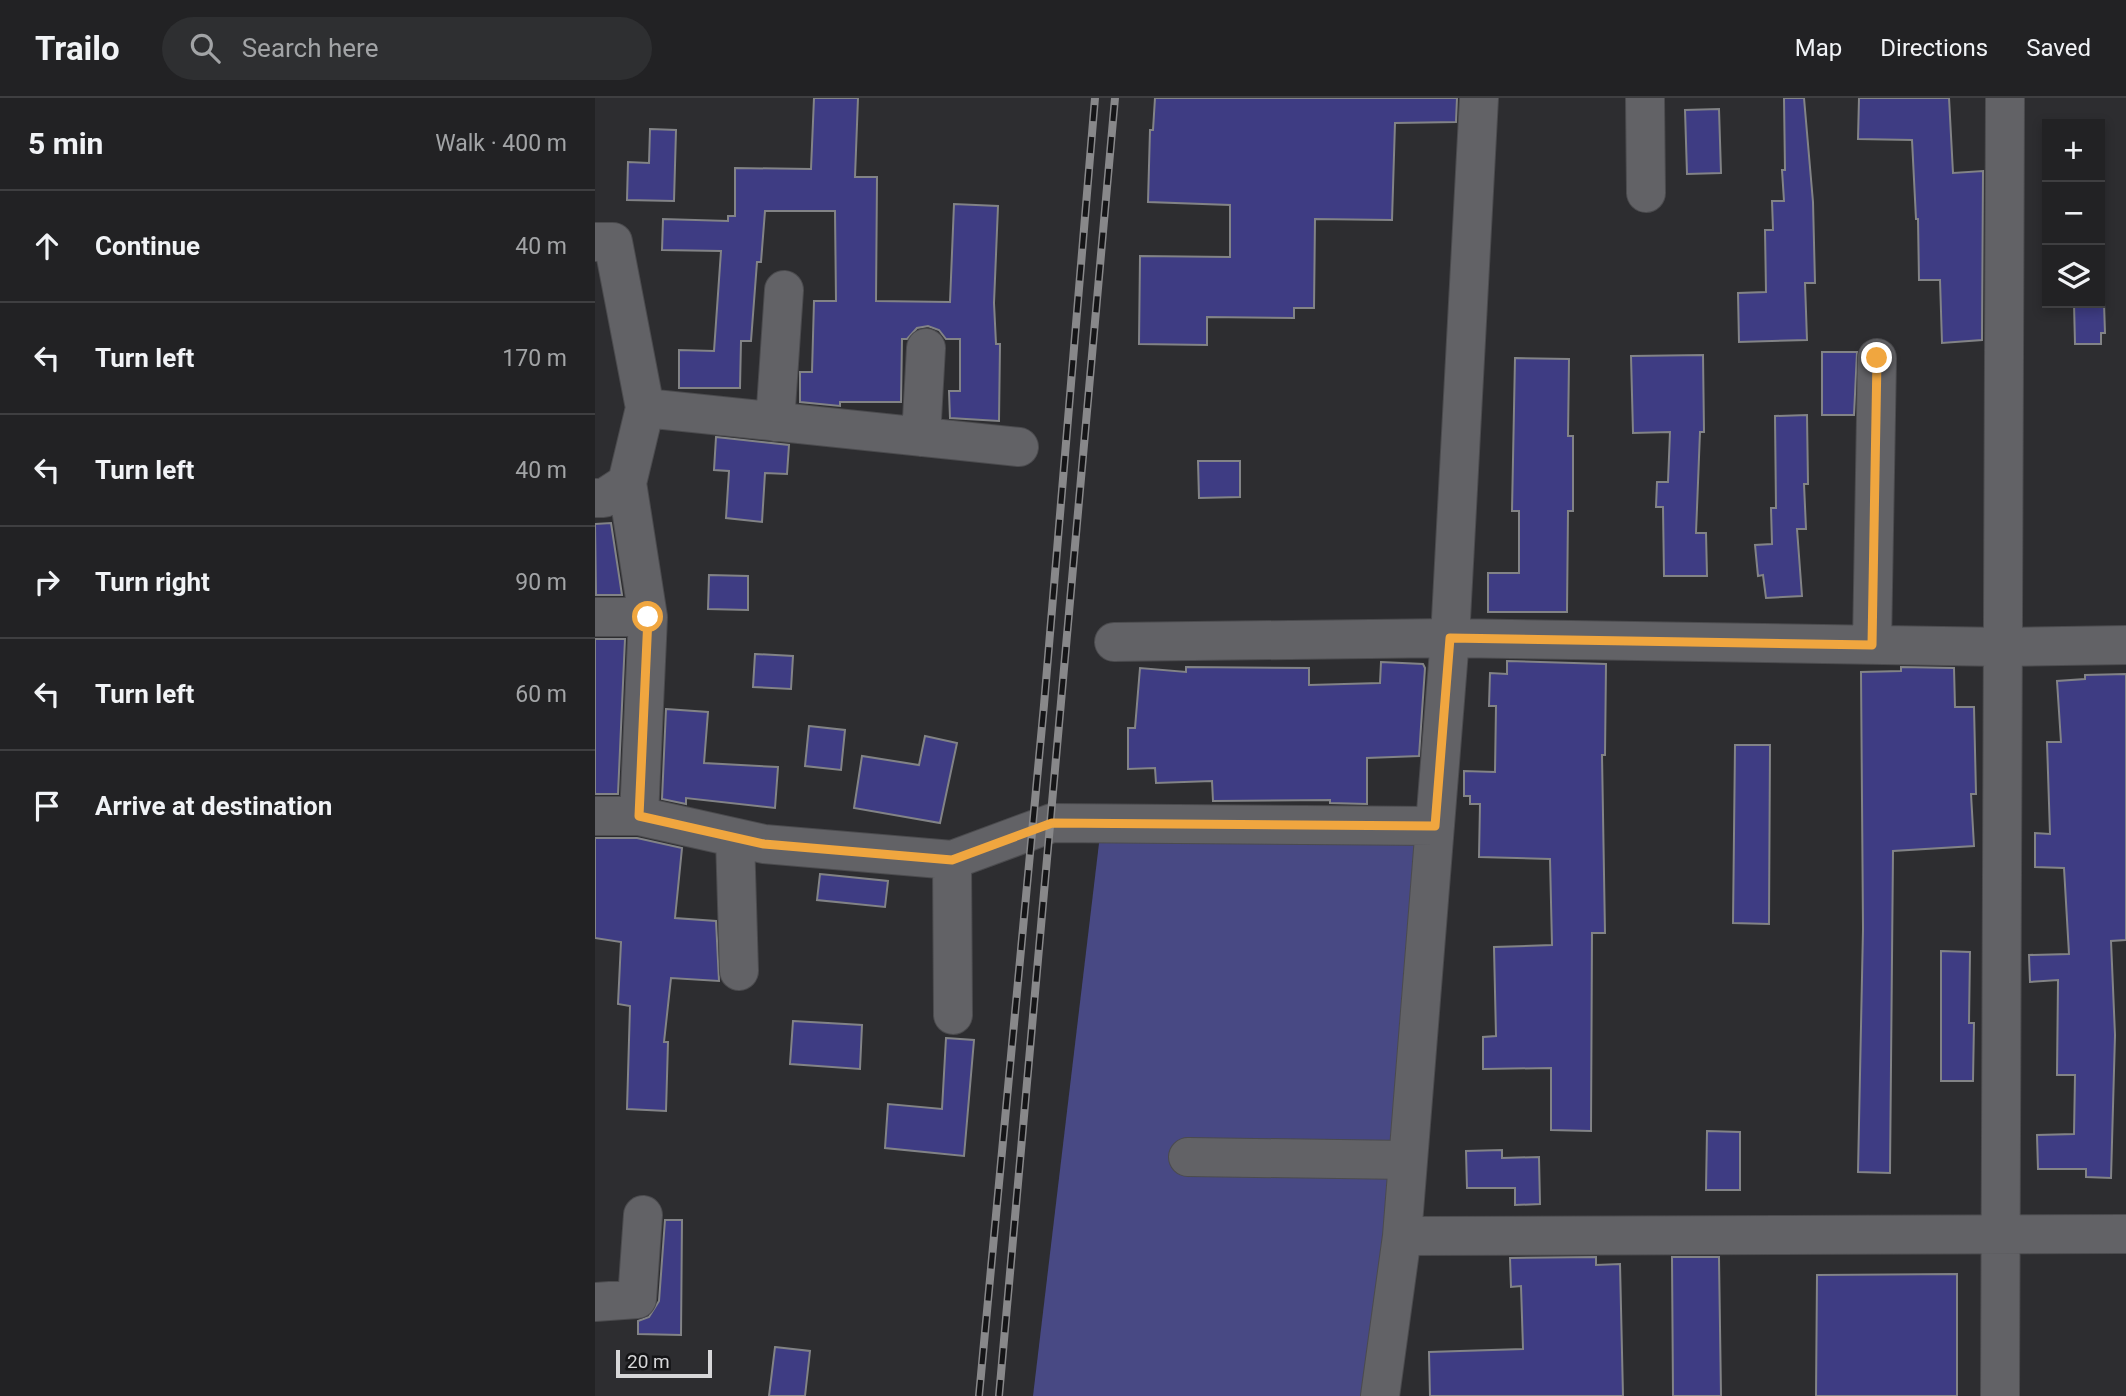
<!DOCTYPE html>
<html lang="en">
<head>
<meta charset="utf-8">
<style>
  :root { --surface:#222224; --page:#2e2f31; --text:#f1f3f6; --muted:#a2a4a6; --line:#3f3f41 }
  body { margin:0; font-family:Roboto,sans-serif; background:var(--page); color:var(--text) }
  .controls { position:absolute; right:21px; top:21px; display:grid; overflow:hidden; border-radius:0px; box-shadow:0 4px 10px #0003 }
  .controls button { width:63px; height:63px; display:grid; place-items:center; padding:0; border:0; border-bottom:2px solid var(--line); background:var(--surface); color:var(--text); font:35px sans-serif }
  .scale { position:absolute; left:21px; bottom:18px; width:96px; box-sizing:border-box; padding-left:7px; border:4px solid #d7d7d9; border-top:0; font-size:19px; line-height:24px; white-space:nowrap; color:#d7d7d9; -webkit-text-stroke:5px #151517; paint-order:stroke }
  .stop { position:absolute; width:21px; height:21px; margin:-16px; border:5px solid #f0a63f; border-radius:50%; background:#fff }
  .stop.end { background:#f0a63f; border-color:#fff; box-shadow:0 2px 7px #0008 }
  .list { margin:0; padding:0; list-style:none }
  h2 { display:flex; justify-content:space-between; align-items:center; height:91px; margin:0; padding:0 28px; font-size:30px }
  h2 small { font-size:23px; font-weight:400; color:var(--muted) }
  .list li { display:grid; grid-template-columns:46px 1fr auto; gap:21px; align-items:center; box-sizing:border-box; height:112px; padding:0 28px; border-top:2px solid var(--line) }
  .list b { display:block; font-size:26px; white-space:nowrap }
  .list em { font-size:23px; font-style:normal; color:var(--muted) }
  .icon { flex:none; width:38px; height:38px; fill:none; stroke:currentColor; stroke-width:2; stroke-linecap:round; stroke-linejoin:round }
  .map { position:relative; flex:none; width:1531px; height:1298px; overflow:hidden }
  header { display:flex; align-items:center; gap:42px; box-sizing:border-box; height:98px; padding:0 35px; background:var(--surface); border-bottom:2px solid var(--line) }
  header strong { font-size:33px }
  nav { display:flex; gap:38px; margin-inline-start:auto; font-size:24px }
  .search { width:490px; height:63px; background:var(--page); display:flex; align-items:center; gap:18px; box-sizing:border-box; padding:0 24px; border-radius:38px; color:var(--muted); font-size:26px }
  main { display:flex }
  aside { flex:1; background:var(--surface) }
  .map>svg:first-child { display:block }
  .green { fill:#484984 }
  .building { fill:#3e3c83; stroke:#828386; stroke-width:2 }
  .lines { fill:none; stroke-linecap:round; stroke-linejoin:round }
  .minor-casing { stroke:#4b4b4e; stroke-width:40 }
  .minor { stroke:#626266; stroke-width:38 }
  .rail-casing { stroke:#88888a; stroke-width:8 }
  .rail { stroke:#151517; stroke-width:5; stroke-dasharray:16; stroke-linecap:butt }
  .route { stroke:#f0a63f; stroke-width:9 }
</style>
</head>
<body>
<header>
<strong>Trailo</strong>
<div class="search"><svg class="icon" aria-label="search" viewBox="0 0 24 24"><circle cx="10" cy="10" r="6"/><path d="M15 15l6 6"/></svg>Search here</div>
<nav><a>Map</a><a>Directions</a><a>Saved</a></nav>
</header>
<main>
<aside>
<h2>5 min<small>Walk · 400 m</small></h2>
<ul class="list">
<li><svg class="icon" aria-label="ahead" viewBox="0 0 24 24"><path d="M12 20V5M6 11l6-6 6 6"/></svg><div><b>Continue</b></div><em>40 m</em></li>
<li><svg class="icon" aria-label="left" viewBox="0 0 24 24"><path d="M17 20v-9H6M10 6l-5 5 5 5"/></svg><div><b>Turn left</b></div><em>170 m</em></li>
<li><svg class="icon" aria-label="left" viewBox="0 0 24 24"><path d="M17 20v-9H6M10 6l-5 5 5 5"/></svg><div><b>Turn left</b></div><em>40 m</em></li>
<li><svg class="icon" aria-label="right" viewBox="0 0 24 24"><path d="M7 20v-9h11M14 6l5 5-5 5"/></svg><div><b>Turn right</b></div><em>90 m</em></li>
<li><svg class="icon" aria-label="left" viewBox="0 0 24 24"><path d="M17 20v-9H6M10 6l-5 5 5 5"/></svg><div><b>Turn left</b></div><em>60 m</em></li>
<li><svg class="icon" aria-label="arrive" viewBox="0 0 24 24"><path d="M6 21V4h12l-3 4 3 4H6"/></svg><div><b>Arrive at destination</b></div></li>
</ul>
</aside>
<div class="map">
<svg width="1531" height="1298" viewBox="0 0 1531 1298">
  <rect width="100%" height="100%" fill="#2d2d30"/>
  <path class="green" d="M 505,737 L 823,746 L 778,1298 L 438,1298 Z"/>
  <path class="building" d="M 219,0 L 263,0 L 260,79 L 282,79 L 281,203 L 355,204 L 359,106 L 403,108 L 399,205 L 401,246 L 405,246 L 404,323 L 355,320 L 354,293 L 365,293 L 365,241 L 351,241 L 344,232 L 333,228 L 322,230 L 312,241 L 307,241 L 306,304 L 245,304 L 245,308 L 205,304 L 205,274 L 217,274 L 219,203 L 241,203 L 240,113 L 170,113 L 166,164 L 162,164 L 156,243 L 146,243 L 145,290 L 84,290 L 84,252 L 119,253 L 126,153 L 67,152 L 68,121 L 133,123 L 133,118 L 140,118 L 140,70 L 216,71 Z
    M 560,0 L 862,0 L 861,24 L 800,25 L 797,122 L 720,121 L 719,210 L 699,210 L 699,220 L 612,219 L 612,247 L 544,246 L 545,158 L 635,159 L 635,107 L 553,104 L 555,32 L 558,32 Z
    M 1189,0 L 1209,0 L 1218,104 L 1220,185 L 1210,185 L 1212,242 L 1144,244 L 1143,195 L 1171,194 L 1170,132 L 1178,132 L 1177,103 L 1189,103 L 1187,72 L 1190,72 Z
    M 1264,0 L 1354,0 L 1358,75 L 1388,73 L 1387,242 L 1347,245 L 1345,182 L 1324,182 L 1323,121 L 1321,121 L 1317,42 L 1263,41 Z
    M 1124,11 L 1126,75 L 1092,76 L 1090,12 Z
    M 55,31 L 81,32 L 79,103 L 32,102 L 33,64 L 54,65 Z
    M 1479,205 L 1509,205 L 1510,235 L 1506,235 L 1506,246 L 1480,246 Z
    M 1227,254 L 1262,254 L 1259,317 L 1227,317 Z
    M 1108,257 L 1109,334 L 1105,334 L 1101,435 L 1111,435 L 1112,478 L 1069,478 L 1068,409 L 1061,409 L 1062,384 L 1073,384 L 1075,334 L 1038,335 L 1036,258 Z
    M 920,260 L 974,261 L 973,338 L 978,338 L 978,413 L 973,413 L 972,514 L 893,514 L 893,475 L 924,475 L 924,413 L 917,413 Z
    M 1212,317 L 1213,386 L 1209,386 L 1211,431 L 1202,431 L 1207,498 L 1171,500 L 1168,477 L 1163,478 L 1160,447 L 1177,446 L 1176,410 L 1181,410 L 1180,318 Z
    M 121,339 L 194,347 L 192,376 L 170,375 L 167,424 L 131,420 L 134,373 L 119,372 Z
    M 603,363 L 645,363 L 645,399 L 604,400 Z
    M 16,425 L 27,497 L 1,497 L 0,426 Z
    M 114,477 L 153,478 L 153,512 L 113,511 Z
    M 0,541 L 30,541 L 23,696 L 0,696 Z
    M 160,556 L 198,558 L 196,591 L 158,589 Z
    M 912,563 L 1011,566 L 1010,657 L 1007,657 L 1010,835 L 997,835 L 996,1033 L 956,1032 L 956,970 L 888,971 L 888,939 L 901,938 L 899,849 L 957,847 L 955,761 L 884,759 L 885,706 L 875,706 L 875,698 L 869,698 L 869,673 L 900,674 L 901,608 L 894,608 L 895,575 L 912,576 Z
    M 786,564 L 828,566 L 830,570 L 824,658 L 772,660 L 772,706 L 735,705 L 735,702 L 618,703 L 617,683 L 561,685 L 560,670 L 533,671 L 533,630 L 540,630 L 545,570 L 591,574 L 591,569 L 714,570 L 714,587 L 785,585 Z
    M 1306,569 L 1359,570 L 1360,609 L 1379,609 L 1381,696 L 1376,696 L 1379,748 L 1298,753 L 1295,1075 L 1263,1074 L 1268,831 L 1266,574 L 1306,573 Z
    M 1531,576 L 1531,842 L 1516,843 L 1520,937 L 1516,1080 L 1491,1079 L 1491,1071 L 1443,1071 L 1442,1037 L 1479,1036 L 1480,977 L 1462,977 L 1463,882 L 1435,884 L 1434,857 L 1474,856 L 1469,770 L 1440,769 L 1440,735 L 1455,736 L 1452,644 L 1466,644 L 1462,583 L 1490,581 L 1490,577 Z
    M 71,611 L 113,614 L 109,665 L 183,669 L 180,710 L 91,700 L 91,706 L 67,701 Z
    M 214,628 L 250,632 L 246,672 L 210,668 Z
    M 330,638 L 362,645 L 345,725 L 259,710 L 267,658 L 324,667 Z
    M 1140,647 L 1175,647 L 1174,826 L 1138,825 Z
    M 0,740 L 42,740 L 87,750 L 80,820 L 121,823 L 124,883 L 76,880 L 69,944 L 73,944 L 71,1013 L 32,1011 L 35,908 L 23,906 L 26,844 L 0,840 Z
    M 225,776 L 293,783 L 290,809 L 222,802 Z
    M 1346,853 L 1375,854 L 1374,925 L 1379,925 L 1378,983 L 1346,983 Z
    M 198,923 L 267,927 L 265,971 L 195,966 Z
    M 351,940 L 379,942 L 369,1058 L 290,1050 L 293,1006 L 347,1011 Z
    M 1112,1033 L 1145,1034 L 1145,1092 L 1111,1092 Z
    M 907,1052 L 907,1060 L 944,1059 L 945,1106 L 920,1107 L 920,1090 L 872,1090 L 871,1053 Z
    M 70,1122 L 87,1122 L 86,1237 L 43,1236 L 43,1223 L 54,1219 L 64,1203 Z
    M 1001,1159 L 1001,1167 L 1025,1166 L 1028,1298 L 835,1298 L 834,1254 L 928,1251 L 926,1188 L 916,1189 L 915,1160 Z
    M 1077,1159 L 1124,1159 L 1126,1298 L 1078,1298 Z
    M 1362,1176 L 1362,1298 L 1221,1298 L 1222,1177 Z
    M 180,1249 L 215,1253 L 210,1298 L 174,1298 Z"/>
  <g class="lines">
    <defs>
      <path id="minor" d="M 1050,0 L 1051,95
        M 0,144 L 18,144 L 50,310
        M 180,324 L 189,192
        M 326,339 L 331,250
        M 0,400 L 9,400 L 32,385 L 50,310 L 424,349
        M 0,519 L 53,519 L 32,385
        M 519,544 L 855,540 L 1408,549 L 1531,547
        M 1277,547 L 1282,260
        M 0,718 L 44,718 L 169,746 L 357,762 L 457,725 L 840,728
        M 44,718 L 53,519
        M 140,740 L 144,873
        M 357,762 L 358,917
        M 593,1059 L 813,1062
        M 807,1138 L 1531,1136
        M 0,1204 L 42,1201 L 48,1117
        M 785,1298 L 807,1138 L 855,540 L 884,0
        M 1405,1298 L 1410,0"/>
    </defs>
    <use href="#minor" class="minor-casing"/>
    <use href="#minor" class="minor"/>
    <defs>
      <path id="rail" d="M 384,1298 L 449,607 L 500,0
        M 404,1298 L 520,0"/>
    </defs>
    <use href="#rail" class="rail-casing"/>
    <use href="#rail" class="rail"/>
  </g>
  <g class="lines">
    <path class="route" d="M 53,519 L 44,718 L 169,746 L 357,762 L 457,725 L 840,728 L 855,540 L 1277,547 L 1282,260"/>
  </g>
</svg>
<div class="controls">
<button>+</button>
<button>−</button>
<button><svg class="icon" aria-label="layers" viewBox="0 0 24 24"><path d="M12 4l9 5-9 5-9-5zM3 14l9 5 9-5"/></svg></button>
</div>
<div class="scale">20 m</div>
<div class="stop" style="left:53px;top:519px"></div>
<div class="stop end" style="left:1282px;top:260px"></div>
</div>
</main>
</body>
</html>
